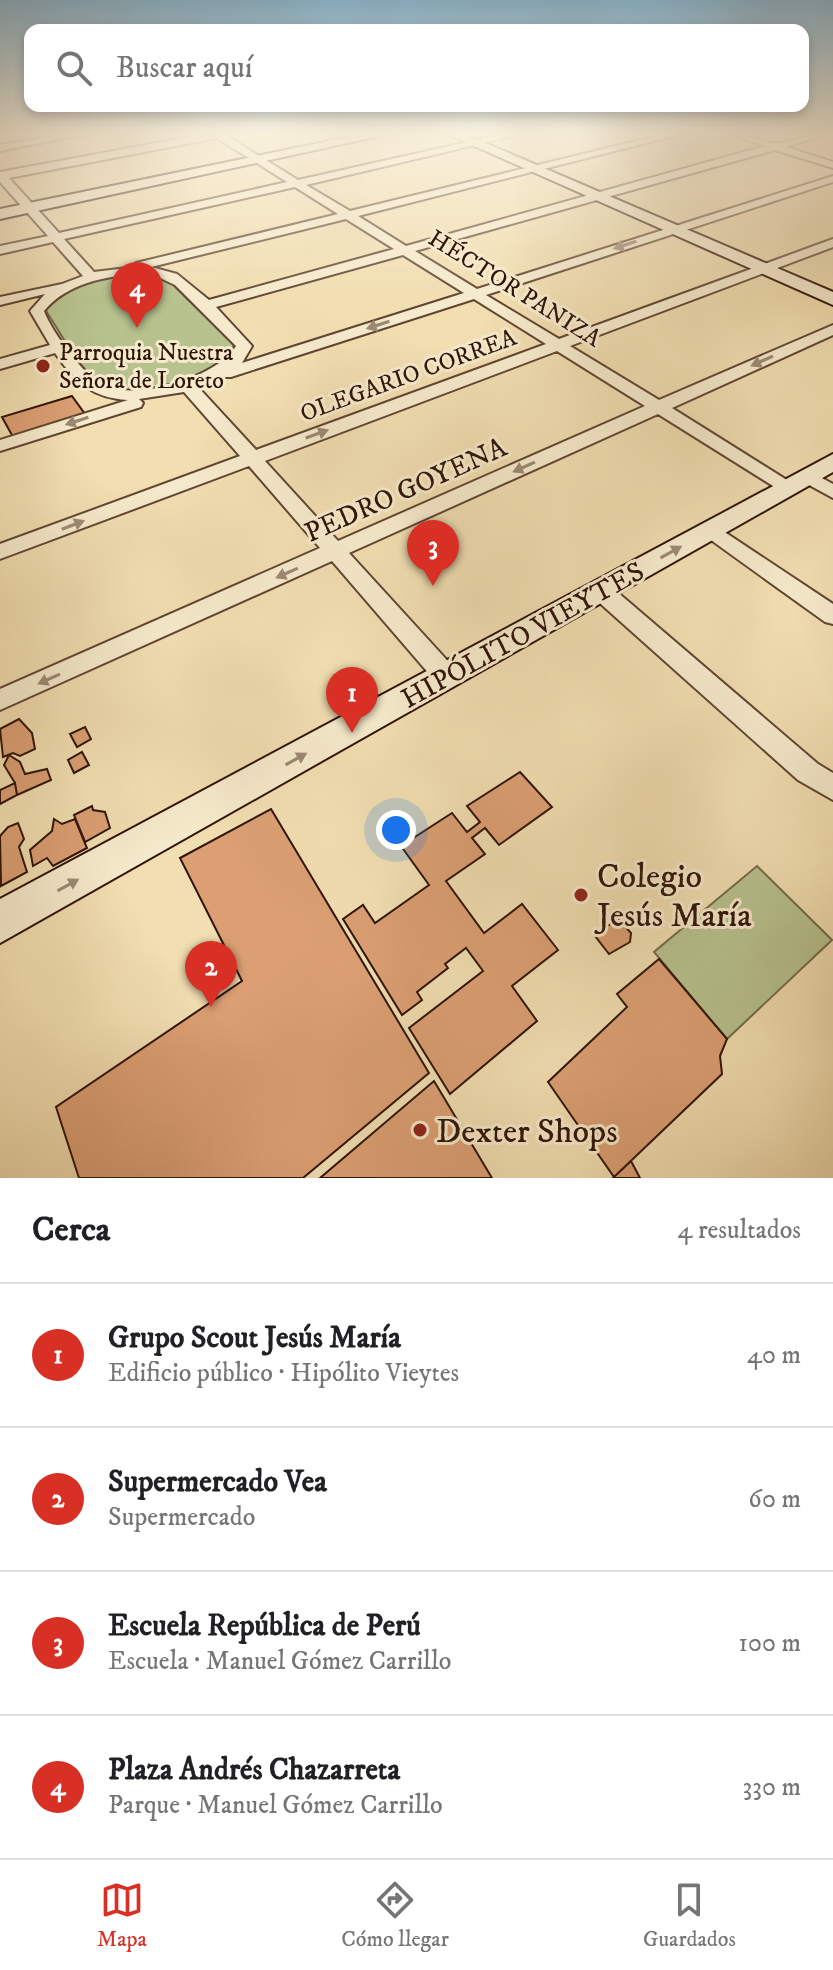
<!DOCTYPE html>
<html lang="es">
<head>
<meta charset="utf-8">
<style>
  :root { --surface:#fff; --page:#f6f6f6; --text:#202124; --muted:#757577; --line:#e0e0e0; --accent:#d93025 }
  body { margin:0; font-family:"IM FELL DW Pica",serif; background:var(--page); color:var(--text) }
  .you { position:absolute; left:396px; top:830px; width:28px; height:28px; margin:-20px; border:6px solid #fff; border-radius:50%; background:#1a73e8; box-shadow:0 0 0 12px #1a73e833 }
  .badge { display:grid; place-items:center; width:52px; height:52px; border-radius:50%; background:var(--accent); color:#fff; font-size:26px; font-weight:700 }
  .pin { position:absolute; translate:-50% -66px; filter:drop-shadow(0 2px 4px #0008) }
  .pin::after { content:''; position:absolute; top:42px; width:28px; height:24px; background:inherit; clip-path:polygon(0 0,100% 0,50% 100%) }
  .list { margin:0; padding:0; list-style:none }
  h2 { display:flex; justify-content:space-between; align-items:center; height:104px; margin:0; padding:0 32px; font-size:34px }
  h2 small { font-size:26px; font-weight:400; color:var(--muted) }
  .list li { display:grid; grid-template-columns:52px 1fr auto; gap:24px; align-items:center; box-sizing:border-box; height:144px; padding:0 32px; border-top:2px solid var(--line) }
  .list b { display:block; font-size:30px; white-space:nowrap }
  .list p { margin:0; font-size:26px; white-space:nowrap; color:var(--muted) }
  .list em { font-size:26px; font-style:normal; color:var(--muted) }
  .icon { flex:none; width:44px; height:44px; fill:none; stroke:currentColor; stroke-width:2; stroke-linecap:round; stroke-linejoin:round }
  .map { position:relative; flex:none; width:833px; height:1178px; overflow:hidden }
  .search { position:absolute; background:var(--surface); box-shadow:0 4px 12px #0003; left:24px; right:24px; top:24px; height:88px; display:flex; align-items:center; gap:20px; box-sizing:border-box; padding:0 28px; border-radius:16px; color:var(--muted); font-size:30px }
  .sheet { height:680px; background:var(--surface) }
  nav { display:flex; justify-content:space-around; align-items:center; box-sizing:border-box; height:112px; border-top:2px solid var(--line); background:var(--surface); font-size:22px; color:var(--muted) }
  nav a { display:grid; justify-items:center; gap:4px }
  nav .on { color:var(--accent) }
  .map>svg:first-child { display:block }
  .green { fill:#b7c28e; stroke:#736b4a; stroke-width:2 }
  .building { fill:#db9f73; stroke:#2f1407; stroke-width:2 }
  .lines { fill:none; stroke-linecap:round; stroke-linejoin:round }
  .street-casing { stroke:#604632; stroke-width:4 }
  .secondary-casing { stroke:#2f1407; stroke-width:4 }
  .street { fill:#f6eacc; fill-rule:evenodd }
  .secondary { fill:#f6eacc; fill-rule:evenodd }
  .oneway { fill:#9c8a73 }
  .poi-dot { fill:#8f2418; stroke:#f6eacc; stroke-width:3 }
  .labels { text-anchor:middle; stroke-width:6; stroke-linejoin:round; paint-order:stroke }
  .far-street-label { font-size:24px; fill:#2f1407; stroke:#f6eacc }
  .far-poi-label { font-size:24px; fill:#2f1407; stroke:#f6eacc; text-anchor:start }
  .street-label { font-size:28px; fill:#2f1407; stroke:#f6eacc }
  .near-poi-label { font-size:34px; fill:#2f1407; stroke:#f6eacc; text-anchor:start }
</style>
</head>
<body>
<div class="map">
<svg width="833" height="1178" viewBox="0 0 833 1178">
  <rect width="100%" height="100%" fill="#f1deb1"/>
  <filter id="stains"><feTurbulence type="fractalNoise" baseFrequency=".0025" numOctaves="4"/><feColorMatrix values="0 0 0 0 .2 0 0 0 0 .09 0 0 0 0 .02 0 0 0 .5 -.17"/></filter>
  <radialGradient id="worn" r=".72"><stop offset=".6" stop-color="#630" stop-opacity="0"/><stop offset="1" stop-color="#630" stop-opacity=".3"/></radialGradient>
  <path class="green" d="M 134,275 L 167,279 L 234,344 C 232,352 230,360 223,365 C 199,383 130,400 103,386 C 83,376 59,330 46,311 C 58,281 105,278 134,275 Z
    M 757,866 L 832,940 L 727,1039 L 654,952 Z"/>
  <path class="building" d="M 72,396 L 85,414 L 13,437 L 2,417 Z
    M 19,719 L 32,733 L 35,749 L 20,756 L 13,753 L 3,757 L 0,729 Z
    M 85,727 L 91,739 L 77,747 L 70,734 Z
    M 82,752 L 89,765 L 74,773 L 68,760 Z
    M 9,755 L 20,762 L 25,774 L 47,769 L 51,780 L 17,795 L 15,783 L 4,765 Z
    M 520,772 L 552,807 L 499,845 L 485,828 L 472,838 L 485,854 L 446,881 L 484,933 L 522,904 L 558,950 L 512,986 L 537,1021 L 450,1094 L 409,1028 L 483,971 L 466,948 L 445,964 L 448,968 L 417,992 L 422,1000 L 402,1015 L 343,919 L 363,905 L 375,923 L 429,885 L 401,846 L 452,813 L 467,832 L 480,822 L 467,806 Z
    M 15,783 L 17,795 L 0,804 L 0,790 Z
    M 92,806 L 93,810 L 105,812 L 110,828 L 85,842 L 74,815 Z
    M 271,809 L 429,1073 L 303,1178 L 79,1178 L 56,1107 L 242,981 L 180,858 Z
    M 54,819 L 62,824 L 75,819 L 87,848 L 53,866 L 47,858 L 33,866 L 30,850 L 52,831 Z
    M 18,823 L 24,839 L 19,847 L 27,872 L 1,886 L 0,836 L 8,827 Z
    M 618,918 L 631,933 L 630,942 L 609,954 L 595,936 Z
    M 659,959 L 727,1039 L 720,1056 L 722,1074 L 614,1177 L 548,1082 L 627,1007 L 617,994 Z
    M 434,1081 L 492,1178 L 320,1178 Z
    M 631,1161 L 640,1178 L 613,1178 L 614,1177 Z"/>
  <g class="lines">
    <defs>
      <path id="street" d="M 69,133 L 91,133 L 0,151 L 0,145 Z
        M 210,133 L 234,133 L 227,136 L 298,180 L 508,133 L 526,133 L 306,185 L 350,211 L 669,133 L 686,133 L 358,216 L 406,246 L 765,146 L 729,133 C 746,133 764,144 779,143 C 796,141 811,133 829,133 L 786,147 L 833,162 L 833,168 L 775,150 L 415,251 L 477,289 L 833,176 L 833,182 L 486,295 L 559,339 L 833,239 L 833,247 L 570,346 L 659,400 L 833,325 L 833,335 L 672,408 L 798,487 L 795,491 L 781,491 L 658,414 L 349,553 L 455,669 L 458,676 L 455,683 L 446,686 L 437,683 L 332,561 L 0,710 L 0,689 L 320,548 L 249,466 L 0,559 L 0,544 L 240,456 L 184,392 L 139,399 L 143,403 L 141,407 L 0,451 L 0,440 L 128,400 C 92,398 75,382 55,353 L 0,369 L 0,359 L 50,345 L 30,311 L 45,294 L 0,305 L 0,297 L 62,284 L 83,276 L 53,242 L 0,254 L 0,246 L 48,236 L 0,182 L 0,172 ZM 217,138 L 287,182 L 59,233 L 9,178 ZM 295,187 L 338,214 L 136,263 L 135,267 L 94,272 L 64,239 ZM 346,219 L 394,249 L 209,300 L 177,274 L 151,267 ZM 403,255 L 464,293 L 242,363 L 252,346 L 216,307 ZM 140,274 L 156,276 L 175,285 L 236,346 C 218,377 134,403 101,384 C 82,373 52,332 44,311 C 67,283 106,276 140,274 ZM 474,299 L 546,344 L 256,450 L 198,387 L 219,377 L 231,377 ZM 557,351 L 645,406 L 338,541 L 265,461 Z
        M 807,470 L 833,484 L 833,498 L 800,480 L 798,476 L 800,472 Z
        M 711,523 L 833,604 L 833,624 L 825,622 L 704,535 L 701,530 Z
        M 601,583 L 609,585 L 818,764 L 833,773 L 833,800 L 798,780 L 593,597 L 590,591 L 593,585 Z"/>
      <path id="secondary" d="M 368,133 L 393,133 L 0,219 L 0,209 Z
        M 445,133 L 462,133 L 833,292 L 833,305 Z
        M 833,454 L 833,472 L 0,943 L 0,899 Z"/>
    </defs>
    <use href="#street" class="street-casing"/>
    <use href="#secondary" class="secondary-casing"/>
    <use href="#street" class="street"/>
    <use href="#secondary" class="secondary"/>
  </g>
  <defs><path id="oneway-solid" d="M-6-.8H1V-3.2L6.5 0L1 3.2V.8H-6Z" transform="scale(2)"/></defs>
  <g class="oneway">
    <use href="#oneway-solid" transform="translate(625 245) rotate(162)"/>
    <use href="#oneway-solid" transform="translate(378 325) rotate(162)"/>
    <use href="#oneway-solid" transform="translate(762 361) rotate(156)"/>
    <use href="#oneway-solid" transform="translate(77 421) rotate(162)"/>
    <use href="#oneway-solid" transform="translate(317 434) rotate(-20)"/>
    <use href="#oneway-solid" transform="translate(524 467) rotate(156)"/>
    <use href="#oneway-solid" transform="translate(73 525) rotate(-21)"/>
    <use href="#oneway-solid" transform="translate(671 552) rotate(-29)"/>
    <use href="#oneway-solid" transform="translate(287 573) rotate(156)"/>
    <use href="#oneway-solid" transform="translate(49 679) rotate(156)"/>
    <use href="#oneway-solid" transform="translate(296 759) rotate(-29)"/>
    <use href="#oneway-solid" transform="translate(68 885) rotate(-29)"/>
  </g>
  <linearGradient id="sky" x2="0" y2="1"><stop stop-color="#89b7d2"/><stop offset="0.45" stop-color="#f9f0dc"/><stop offset="1" stop-color="#f9f0dc" stop-opacity="0"/></linearGradient>
  <rect width="833" height="298" fill="url(#sky)"/>
  <g class="poi-dot">
    <circle cx="43" cy="366" r="8"/>
    <circle cx="581" cy="895" r="8"/>
    <circle cx="420" cy="1130" r="8"/>
  </g>
  <g class="labels">
    <g class="far-street-label">
      <text transform="translate(515 288) rotate(32)" y="8">HÉCTOR PANIZA</text>
      <text transform="translate(408 375) rotate(-20)" y="8">OLEGARIO CORREA</text>
    </g>
    <g class="far-poi-label">
      <text x="59" y="360">Parroquia Nuestra<tspan x="59" dy="28">Señora de Loreto</tspan></text>
    </g>
    <g class="street-label">
      <text transform="translate(405 489) rotate(-24)" y="10">PEDRO GOYENA</text>
      <text transform="translate(522 634) rotate(-29)" y="10">HIPÓLITO VIEYTES</text>
    </g>
    <g class="near-poi-label">
      <text x="597" y="887">Colegio<tspan x="597" dy="39">Jesús María</tspan></text>
      <text x="436" y="1142">Dexter Shops</text>
    </g>
  </g>
  <rect width="100%" height="100%" filter="url(#stains)"/>
  <rect width="100%" height="100%" fill="url(#worn)"/>
</svg>
<div class="you"></div>
<div class="pin badge" style="left:352px;top:733px">1</div>
<div class="pin badge" style="left:211px;top:1007px">2</div>
<div class="pin badge" style="left:433px;top:586px">3</div>
<div class="pin badge" style="left:137px;top:328px">4</div>
<div class="search"><svg class="icon" aria-label="search" viewBox="0 0 24 24"><circle cx="10" cy="10" r="6"/><path d="M15 15l6 6"/></svg>Buscar aquí</div>
</div>
<section class="sheet">
<h2>Cerca<small>4 resultados</small></h2>
<ul class="list">
<li><span class="badge">1</span><div><b>Grupo Scout Jesús María</b><p>Edificio público · Hipólito Vieytes</p></div><em>40 m</em></li>
<li><span class="badge">2</span><div><b>Supermercado Vea</b><p>Supermercado</p></div><em>60 m</em></li>
<li><span class="badge">3</span><div><b>Escuela República de Perú</b><p>Escuela · Manuel Gómez Carrillo</p></div><em>100 m</em></li>
<li><span class="badge">4</span><div><b>Plaza Andrés Chazarreta</b><p>Parque · Manuel Gómez Carrillo</p></div><em>330 m</em></li>
</ul>
</section>
<nav>
<a class="on"><svg class="icon" aria-label="map" viewBox="0 0 24 24"><path d="M3 6l6-2 6 2 6-2v14l-6 2-6-2-6 2zM9 4v14M15 6v14"/></svg>Mapa</a>
<a><svg class="icon" aria-label="directions" viewBox="0 0 24 24"><path d="M12 3l9 9-9 9-9-9zM9 14v-3h6M13 9l2 2-2 2"/></svg>Cómo llegar</a>
<a><svg class="icon" aria-label="saved" viewBox="0 0 24 24"><path d="M7 4h10v16l-5-4-5 4z"/></svg>Guardados</a>
</nav>
</body>
</html>
